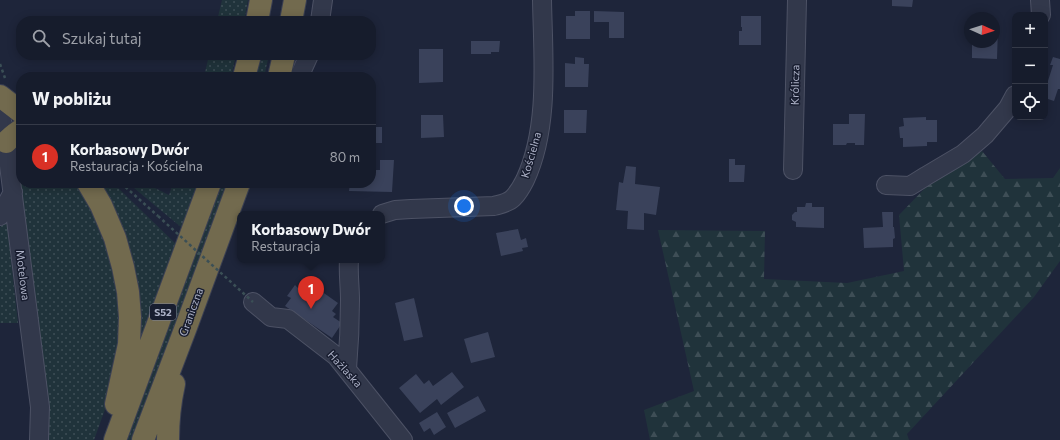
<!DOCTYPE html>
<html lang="pl">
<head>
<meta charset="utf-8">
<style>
  :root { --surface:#161c2c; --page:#1f2534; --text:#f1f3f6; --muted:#9ea1a9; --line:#353a48; --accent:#d93025 }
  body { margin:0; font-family:Commissioner,sans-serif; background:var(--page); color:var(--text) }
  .controls { position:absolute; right:12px; top:12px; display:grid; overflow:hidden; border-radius:8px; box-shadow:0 2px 10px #0003 }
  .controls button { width:36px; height:36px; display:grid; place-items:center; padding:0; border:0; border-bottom:1px solid var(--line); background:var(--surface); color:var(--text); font:20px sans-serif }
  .compass { position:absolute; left:964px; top:12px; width:36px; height:36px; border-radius:50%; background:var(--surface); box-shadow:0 2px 10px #0003; rotate:93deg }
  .you { position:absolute; left:464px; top:206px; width:14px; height:14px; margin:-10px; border:3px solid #fff; border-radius:50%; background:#1a73e8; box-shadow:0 0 0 6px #1a73e833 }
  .badge { display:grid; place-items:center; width:26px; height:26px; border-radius:50%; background:var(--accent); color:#fff; font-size:13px; font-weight:700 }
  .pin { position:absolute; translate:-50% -33px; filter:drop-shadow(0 1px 2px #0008) }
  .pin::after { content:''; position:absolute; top:21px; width:14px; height:12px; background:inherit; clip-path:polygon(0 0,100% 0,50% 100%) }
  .popup { position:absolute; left:237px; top:211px; width:148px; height:52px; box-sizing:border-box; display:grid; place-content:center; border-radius:8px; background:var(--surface); filter:drop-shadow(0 1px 3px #0005); font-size:13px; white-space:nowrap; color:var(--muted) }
  .popup b { font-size:15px; color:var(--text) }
  .popup::after { content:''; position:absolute; left:50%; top:100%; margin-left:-8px; border:8px solid transparent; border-top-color:var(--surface) }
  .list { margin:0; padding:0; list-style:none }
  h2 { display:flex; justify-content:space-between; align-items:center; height:52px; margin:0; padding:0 16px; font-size:17px }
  h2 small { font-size:13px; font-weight:400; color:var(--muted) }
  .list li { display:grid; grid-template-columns:26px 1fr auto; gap:12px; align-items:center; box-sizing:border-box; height:64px; padding:0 16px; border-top:1px solid var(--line) }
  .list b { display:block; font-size:15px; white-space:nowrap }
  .list p { margin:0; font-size:13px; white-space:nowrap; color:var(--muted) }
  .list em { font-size:13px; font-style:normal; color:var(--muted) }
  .icon { flex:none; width:22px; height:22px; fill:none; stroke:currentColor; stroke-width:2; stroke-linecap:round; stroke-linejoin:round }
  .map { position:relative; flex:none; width:1060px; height:440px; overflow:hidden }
  .search { position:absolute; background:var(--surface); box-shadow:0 2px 10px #0003; left:16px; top:16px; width:360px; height:44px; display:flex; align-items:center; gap:10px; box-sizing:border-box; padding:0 14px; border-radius:16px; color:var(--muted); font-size:15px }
  .panel { position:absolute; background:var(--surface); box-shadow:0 2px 10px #0003; left:16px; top:72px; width:360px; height:116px; border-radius:16px }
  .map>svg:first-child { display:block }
  .grass { fill:url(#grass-dots) }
  .forest { fill:url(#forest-firs) }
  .building { fill:#3a425b }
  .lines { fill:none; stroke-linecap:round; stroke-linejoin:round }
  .minor-casing { stroke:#4d5265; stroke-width:20 }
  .highway-casing { stroke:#3a3f52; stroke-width:24 }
  .path { stroke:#3b4f56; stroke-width:2.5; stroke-dasharray:3 3; stroke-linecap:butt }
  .minor { stroke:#32384b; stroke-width:18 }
  .highway { stroke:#726a4e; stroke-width:22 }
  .path-bridge { stroke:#3b4f56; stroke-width:2.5; stroke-dasharray:3 3; stroke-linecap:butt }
  .labels { text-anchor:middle; stroke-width:3; stroke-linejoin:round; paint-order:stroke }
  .shield { fill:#181d2f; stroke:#808599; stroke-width:1 }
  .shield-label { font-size:10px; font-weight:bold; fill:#adb2c7 }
  .street-label { font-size:11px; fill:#adb2c7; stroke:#181d2f }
</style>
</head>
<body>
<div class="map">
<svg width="1060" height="440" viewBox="0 0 1060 440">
  <defs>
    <pattern id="grass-dots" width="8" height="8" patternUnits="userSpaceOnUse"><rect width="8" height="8" fill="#20333b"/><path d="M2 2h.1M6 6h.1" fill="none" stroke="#3e4e56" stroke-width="1.8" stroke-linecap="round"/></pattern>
    <pattern id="forest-firs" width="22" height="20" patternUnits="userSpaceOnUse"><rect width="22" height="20" fill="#20333b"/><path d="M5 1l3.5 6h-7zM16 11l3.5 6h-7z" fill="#3e4e56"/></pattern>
  </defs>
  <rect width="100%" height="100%" fill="#1e253a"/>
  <path class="grass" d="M 222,0 L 248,0 L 244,21 L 217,21 Z
    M 209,55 L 236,55 L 231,77 L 204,77 Z
    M 260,55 L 269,55 L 264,77 L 255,77 Z
    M 21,137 L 21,183 L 78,183 L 105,230 L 116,279 L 120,336 L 112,390 L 94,440 L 46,440 L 13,146 Z
    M 98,183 L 113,183 L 177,245 L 137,350 Z
    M 128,183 L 145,183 L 169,195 L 173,183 L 197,183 L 182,228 Z
    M 222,183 L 230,183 L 135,440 L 126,440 Z
    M 7,223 L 18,323 L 0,323 L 0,227 L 2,225 Z"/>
  <path class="forest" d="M 982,151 L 1005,179 L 1053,178 L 1060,168 L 1060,261 L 1034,297 L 907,434 L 909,440 L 650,440 L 644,410 L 694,391 L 658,230 L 765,231 L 764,279 L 847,283 L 904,271 L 899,215 L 929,184 Z"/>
  <path class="building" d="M 892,0 L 913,0 L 912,7 L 892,6 Z
    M 575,11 L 590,11 L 590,39 L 566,39 L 566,16 L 575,16 Z
    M 594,11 L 624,12 L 624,38 L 609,38 L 609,22 L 594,22 Z
    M 75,16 L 76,21 L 60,21 L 59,19 Z
    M 741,16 L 761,16 L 761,45 L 739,45 L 739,31 L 742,31 L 742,27 L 741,27 Z
    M 994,27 L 998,27 L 997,59 L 972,58 L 972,42 L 994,42 Z
    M 471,41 L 500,41 L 499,52 L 491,52 L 491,54 L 471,54 Z
    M 419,49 L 443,49 L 443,82 L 419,83 Z
    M 107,55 L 119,55 L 119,58 L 107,58 Z
    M 575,57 L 584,58 L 584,64 L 589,64 L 588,87 L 565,87 L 565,63 L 575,64 Z
    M 1053,57 L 1060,59 L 1060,89 L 1058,89 L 1054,101 L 1045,98 L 1045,84 L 1047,84 L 1053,65 L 1050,65 Z
    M 42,72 L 75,76 L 75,77 L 41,77 Z
    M 564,110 L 587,110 L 586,133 L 564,133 Z
    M 849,114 L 865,114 L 864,145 L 855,145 L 855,143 L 847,143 L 846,145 L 833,145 L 833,124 L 849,124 Z
    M 421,115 L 443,115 L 444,137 L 421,138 Z
    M 926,117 L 926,120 L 937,120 L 937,142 L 927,142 L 927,146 L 903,147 L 903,138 L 900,138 L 899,127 L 904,126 L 903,118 Z
    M 371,127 L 382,127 L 382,143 L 371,143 Z
    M 729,159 L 735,159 L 735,165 L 745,165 L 744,182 L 729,182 Z
    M 380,160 L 394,160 L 392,192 L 349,191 L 350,183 L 371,183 L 371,170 L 380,170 Z
    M 626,166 L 636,167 L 635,184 L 660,187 L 656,215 L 644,213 L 644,230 L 627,229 L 628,211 L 616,210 L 619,182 L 623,183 Z
    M 806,203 L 812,203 L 812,207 L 824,207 L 824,228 L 796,227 L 796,222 L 792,220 L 792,215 L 795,212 L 797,212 L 797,207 L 805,207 Z
    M 882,212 L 893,212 L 893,227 L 894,227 L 895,238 L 893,239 L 893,247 L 864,248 L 863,228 L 883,227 Z
    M 518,229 L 521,240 L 526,238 L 528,247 L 522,248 L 523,251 L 501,256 L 496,233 Z
    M 304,279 L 338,303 L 332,311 L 336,314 L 333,317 L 342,323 L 332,338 L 285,306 L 291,298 L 287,296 L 295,285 L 298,288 Z
    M 414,298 L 423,337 L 404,341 L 395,303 Z
    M 488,332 L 495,357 L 471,363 L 464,339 Z
    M 452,372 L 464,387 L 441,405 L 437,399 L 420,413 L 399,388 L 416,374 L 424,384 L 429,380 L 433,386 Z
    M 478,396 L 486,411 L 455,428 L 447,413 Z
    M 437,412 L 446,427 L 434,435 L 430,428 L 424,432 L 419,423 Z"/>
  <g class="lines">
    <defs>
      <path id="minor" d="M 1040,0 L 1041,15
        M 320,21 L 323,0
        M 299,77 L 309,55
        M 0,111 L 6,142 L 40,407 L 39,440
        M 793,170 L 797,0
        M 886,185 L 910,186 L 926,176 L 963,154 L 985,135 L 1008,108 L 1015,95
        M 382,214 L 395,210 L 411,209 L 494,206 C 501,204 508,203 513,198 C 518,193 522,186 525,180 C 550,127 543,57 542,0
        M 0,216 L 13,192
        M 253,302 L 271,317 L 288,319 L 336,356 L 403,440
        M 347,369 C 349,346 350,323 350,300 C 350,286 348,274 349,260"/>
      <path id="highway" d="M 257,21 L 261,0
        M 291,21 L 295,0
        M 244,77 L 250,55
        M 279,77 L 284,55
        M 0,96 L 21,112
        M 6,142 C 11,137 15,133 21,130
        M 88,183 L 101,205 L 115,238 L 123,267 L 128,292 L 130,317 L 129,344 L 116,404
        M 115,440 L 210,183
        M 143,440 L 186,327 L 239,183
        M 168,440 C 168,421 170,402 174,384"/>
    </defs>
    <use href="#minor" class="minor-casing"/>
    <use href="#highway" class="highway-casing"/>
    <path class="path" d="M 0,64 L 5,78
      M 121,183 L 158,216"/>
    <use href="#minor" class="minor"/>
    <use href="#highway" class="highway"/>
    <path class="path-bridge" d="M 158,216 L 253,302"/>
  </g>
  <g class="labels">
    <rect class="shield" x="150" y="304" width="26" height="16" rx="3"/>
    <g class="shield-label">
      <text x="163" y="316">S52</text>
    </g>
    <g class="street-label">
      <text transform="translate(795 85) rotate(-89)" y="4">Królicza</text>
      <text transform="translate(531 155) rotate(-74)" y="4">Kościelna</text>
      <text transform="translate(23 275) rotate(83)" y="4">Motelowa</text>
      <text transform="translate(191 312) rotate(-70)" y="4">Graniczna</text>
      <text transform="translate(345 369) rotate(48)" y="4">Hażlaska</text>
    </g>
  </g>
</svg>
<div class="controls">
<button>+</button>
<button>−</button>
<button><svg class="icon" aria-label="locate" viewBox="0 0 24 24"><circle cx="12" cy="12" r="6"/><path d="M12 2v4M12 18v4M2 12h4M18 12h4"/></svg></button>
</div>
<svg class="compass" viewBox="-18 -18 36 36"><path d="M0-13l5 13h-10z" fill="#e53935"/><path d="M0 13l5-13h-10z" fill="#9ea1a9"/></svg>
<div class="you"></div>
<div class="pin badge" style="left:311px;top:309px">1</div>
<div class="popup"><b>Korbasowy Dwór</b>Restauracja</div>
<div class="search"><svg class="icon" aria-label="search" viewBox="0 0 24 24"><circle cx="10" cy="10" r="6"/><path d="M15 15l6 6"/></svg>Szukaj tutaj</div>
<section class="panel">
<h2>W pobliżu<small></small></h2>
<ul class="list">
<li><span class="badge">1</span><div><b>Korbasowy Dwór</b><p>Restauracja · Kościelna</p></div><em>80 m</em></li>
</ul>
</section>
</div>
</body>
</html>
